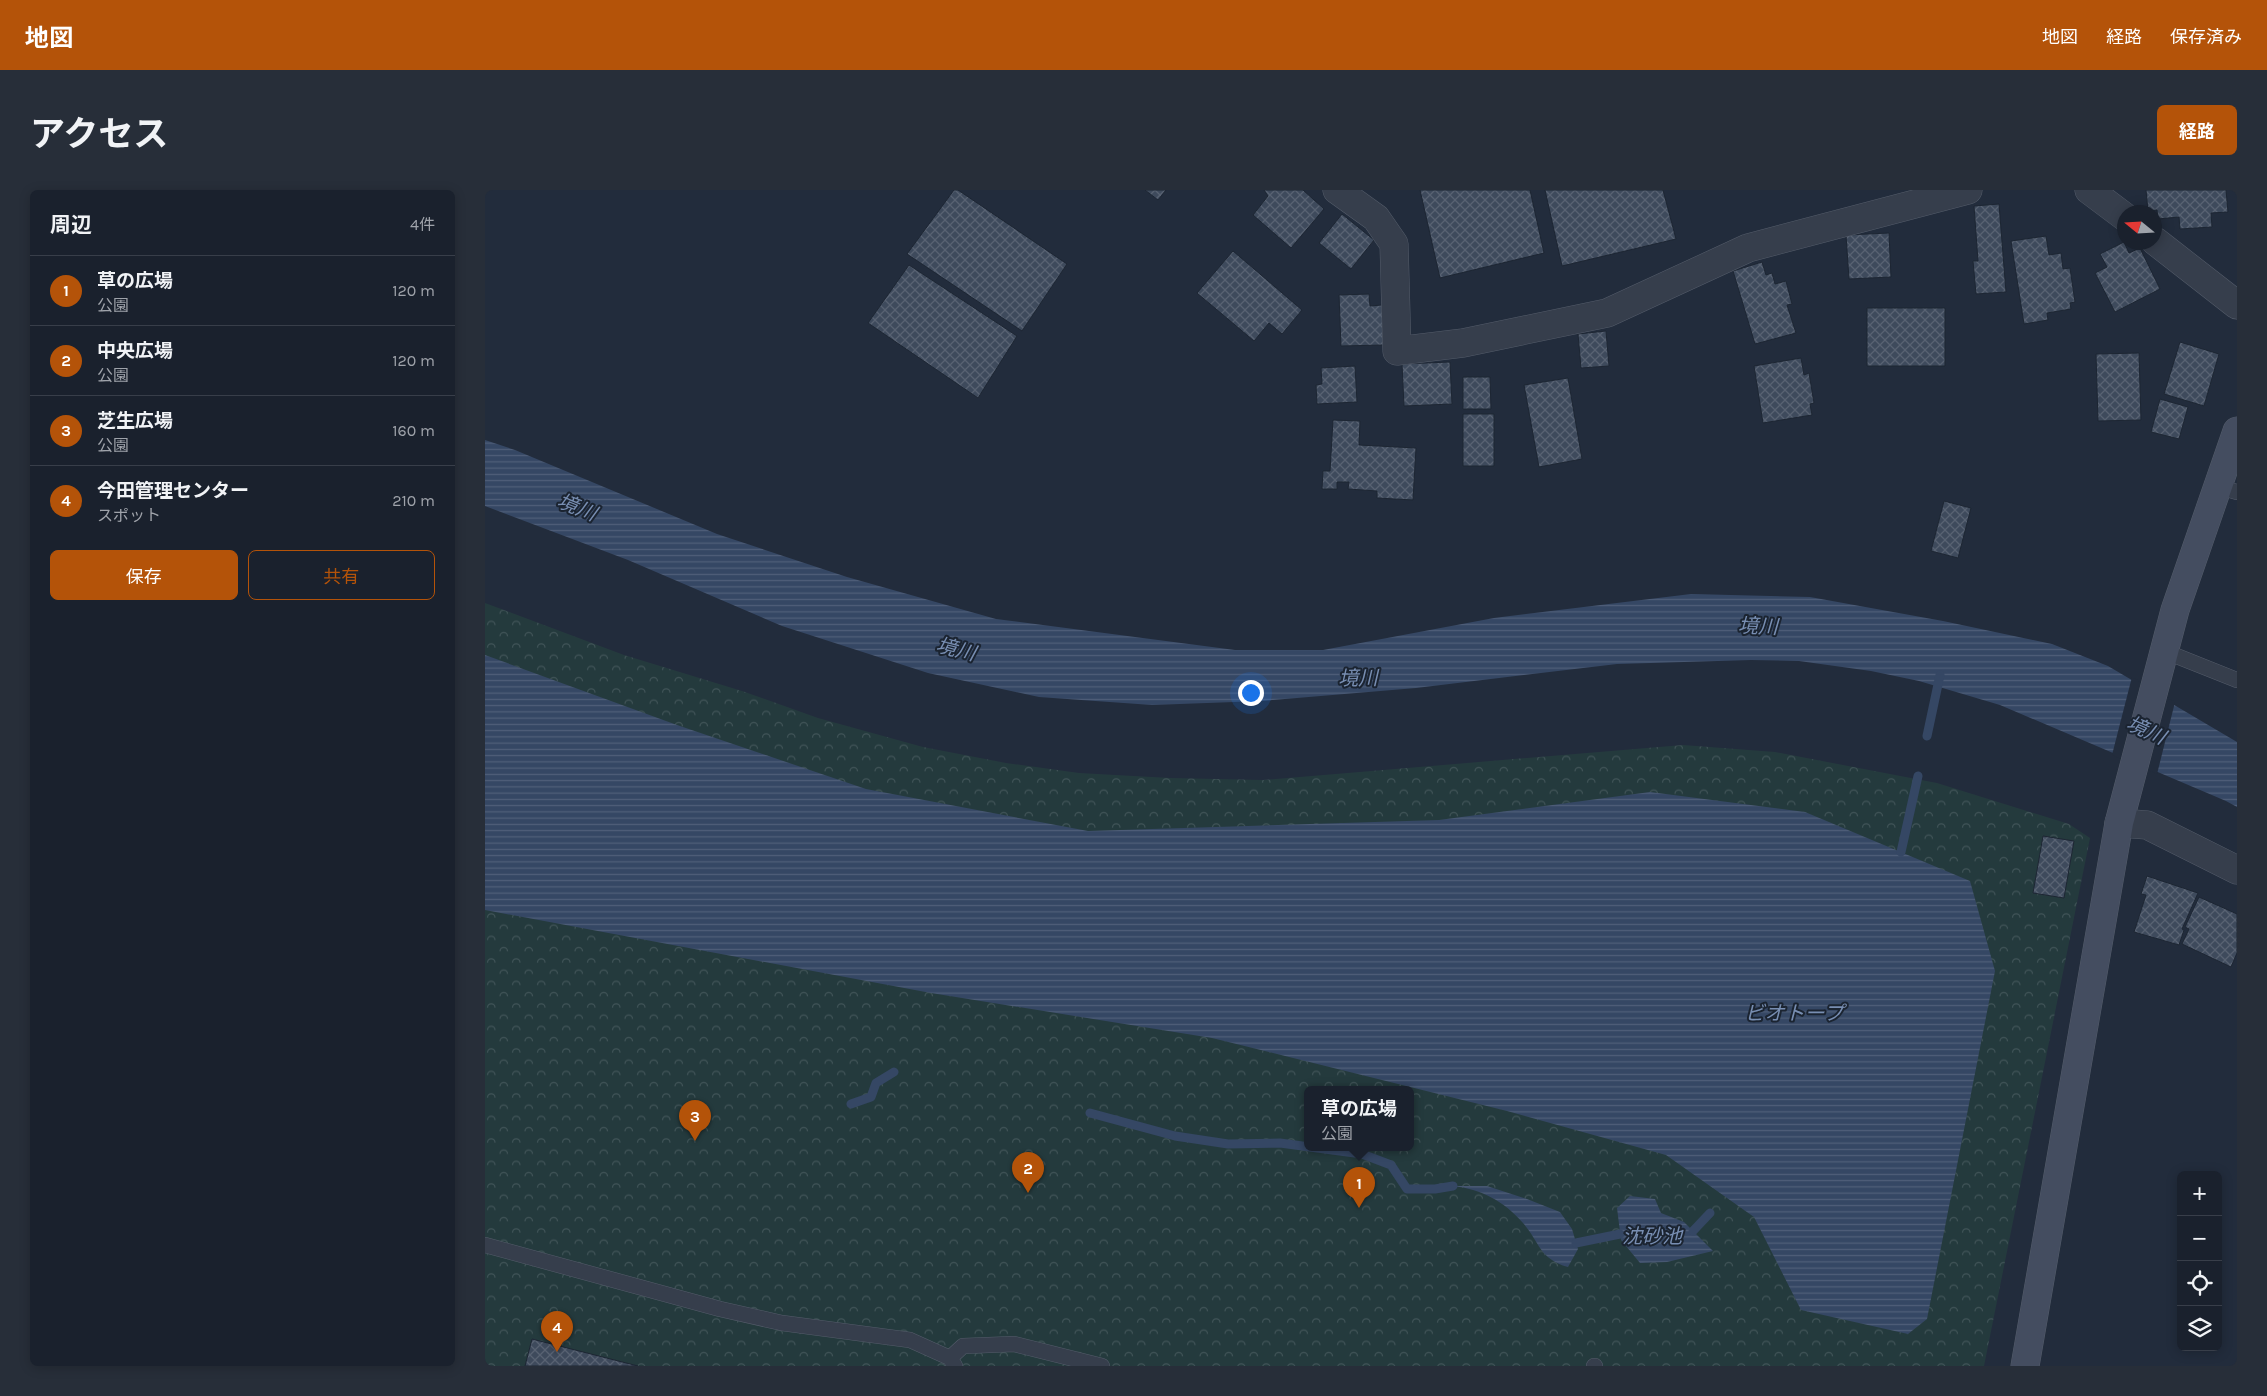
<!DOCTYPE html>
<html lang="ja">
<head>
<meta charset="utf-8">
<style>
  :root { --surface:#1a212d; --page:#272e39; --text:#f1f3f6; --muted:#9fa3aa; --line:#383e49; --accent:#b45309 }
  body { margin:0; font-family:Karla,"Noto Sans JP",sans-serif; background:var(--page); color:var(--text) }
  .controls { position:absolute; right:15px; bottom:15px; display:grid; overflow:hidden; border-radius:8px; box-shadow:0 2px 12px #0003 }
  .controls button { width:45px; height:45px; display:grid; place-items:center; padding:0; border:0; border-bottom:1px solid var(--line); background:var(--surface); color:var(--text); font:25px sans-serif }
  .compass { position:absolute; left:1632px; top:15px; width:45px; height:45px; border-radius:50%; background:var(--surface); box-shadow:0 2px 12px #0003; rotate:288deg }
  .you { position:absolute; left:765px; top:502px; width:18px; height:18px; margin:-12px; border:4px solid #fff; border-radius:50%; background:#1a73e8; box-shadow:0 0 0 8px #1a73e833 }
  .badge { display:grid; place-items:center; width:32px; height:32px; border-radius:50%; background:var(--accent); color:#fff; font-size:16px; font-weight:700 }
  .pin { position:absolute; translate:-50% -41px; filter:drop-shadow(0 1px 2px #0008) }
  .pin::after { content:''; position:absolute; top:26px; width:18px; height:15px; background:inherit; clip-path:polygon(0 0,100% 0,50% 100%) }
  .popup { position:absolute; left:819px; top:896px; width:110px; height:65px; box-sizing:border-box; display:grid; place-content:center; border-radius:8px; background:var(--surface); filter:drop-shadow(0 1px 4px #0005); font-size:16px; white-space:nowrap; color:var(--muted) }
  .popup b { font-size:19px; color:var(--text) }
  .popup::after { content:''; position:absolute; left:50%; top:100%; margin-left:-10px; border:10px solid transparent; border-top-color:var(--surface) }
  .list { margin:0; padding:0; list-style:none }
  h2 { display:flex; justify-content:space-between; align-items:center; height:65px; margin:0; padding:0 20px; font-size:21px }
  h2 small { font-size:16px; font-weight:400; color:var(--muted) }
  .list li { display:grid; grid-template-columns:32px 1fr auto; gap:15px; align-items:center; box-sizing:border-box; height:70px; padding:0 20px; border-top:1px solid var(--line) }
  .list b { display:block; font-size:19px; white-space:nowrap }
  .list p { margin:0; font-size:16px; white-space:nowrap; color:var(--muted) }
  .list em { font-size:16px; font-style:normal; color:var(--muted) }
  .actions { display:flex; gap:10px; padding:15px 20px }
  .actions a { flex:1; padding:11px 0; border:1px solid var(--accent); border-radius:8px; text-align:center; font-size:18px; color:var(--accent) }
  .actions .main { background:var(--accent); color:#fff }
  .icon { flex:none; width:28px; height:28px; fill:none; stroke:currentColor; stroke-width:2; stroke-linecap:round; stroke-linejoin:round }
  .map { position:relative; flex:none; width:1752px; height:1176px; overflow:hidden; border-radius:8px }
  header { display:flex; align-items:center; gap:30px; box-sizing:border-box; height:70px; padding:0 25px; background:var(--accent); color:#fff }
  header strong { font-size:24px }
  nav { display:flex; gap:28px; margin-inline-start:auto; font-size:18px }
  .intro { display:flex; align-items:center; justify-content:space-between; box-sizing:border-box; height:120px; padding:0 30px }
  h1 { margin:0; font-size:35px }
  .button { padding:12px 22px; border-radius:8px; background:var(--accent); color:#fff; font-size:18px; font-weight:700 }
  main { display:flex; gap:30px; padding:0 30px }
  aside { flex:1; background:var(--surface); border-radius:8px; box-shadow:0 2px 12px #0003 }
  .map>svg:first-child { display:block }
  .park { fill:url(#park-crowns); fill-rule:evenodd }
  .water { fill:url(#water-rules) }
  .pier { fill:#222c3c }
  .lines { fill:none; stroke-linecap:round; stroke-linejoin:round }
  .stream { stroke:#354764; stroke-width:9 }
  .building { fill:url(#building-cross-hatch); stroke:#1d2633 }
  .lane-casing { stroke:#545c6a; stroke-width:16 }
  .street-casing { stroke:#545c6a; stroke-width:29 }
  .secondary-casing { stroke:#545c6a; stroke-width:29 }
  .lane { stroke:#363e4c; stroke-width:15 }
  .street { stroke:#363e4c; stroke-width:28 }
  .secondary { stroke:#444d60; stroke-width:28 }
  .labels { text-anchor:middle; stroke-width:4; stroke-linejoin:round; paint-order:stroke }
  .water-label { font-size:20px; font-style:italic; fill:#788eb2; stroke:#1b2431 }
</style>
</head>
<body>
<header>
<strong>地図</strong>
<nav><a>地図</a><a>経路</a><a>保存済み</a></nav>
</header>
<div class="intro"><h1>アクセス</h1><a class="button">経路</a></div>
<main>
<aside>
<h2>周辺<small>4件</small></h2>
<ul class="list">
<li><span class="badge">1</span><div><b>草の広場</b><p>公園</p></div><em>120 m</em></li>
<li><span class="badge">2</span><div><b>中央広場</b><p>公園</p></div><em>120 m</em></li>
<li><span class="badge">3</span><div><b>芝生広場</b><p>公園</p></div><em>160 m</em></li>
<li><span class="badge">4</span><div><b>今田管理センター</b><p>スポット</p></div><em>210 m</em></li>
</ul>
<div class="actions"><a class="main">保存</a><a>共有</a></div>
</aside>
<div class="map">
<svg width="1752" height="1176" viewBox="0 0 1752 1176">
  <defs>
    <pattern id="park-crowns" width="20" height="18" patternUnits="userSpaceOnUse" patternTransform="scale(1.25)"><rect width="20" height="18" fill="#243a3d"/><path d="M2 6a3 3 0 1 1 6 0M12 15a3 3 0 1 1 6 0" fill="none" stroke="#415458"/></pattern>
    <pattern id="water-rules" width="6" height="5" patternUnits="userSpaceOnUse" patternTransform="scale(1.25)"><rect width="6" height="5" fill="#354764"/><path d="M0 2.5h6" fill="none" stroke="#505f79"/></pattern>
    <pattern id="building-cross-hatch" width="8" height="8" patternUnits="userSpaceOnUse" patternTransform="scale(1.25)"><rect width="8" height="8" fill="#3e4a5c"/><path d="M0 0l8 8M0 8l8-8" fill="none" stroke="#586272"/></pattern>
  </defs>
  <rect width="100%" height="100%" fill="#222c3c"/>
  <path class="park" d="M 0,413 L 139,465 L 257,501 L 333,528 L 438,557 L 521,573 L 594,583 L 685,588 L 778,590 L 1198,555 L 1290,562 L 1452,593 L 1584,634 L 1605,648 L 1499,1176 L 0,1176 ZM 823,899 L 925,899 L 925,957 L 823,957 Z"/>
  <path class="water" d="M 0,250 L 30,260 L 232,344 L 362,387 L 511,429 L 750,460 L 838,460 L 1009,428 L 1206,404 L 1325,407 L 1458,431 L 1567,454 L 1623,476 L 1752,552 L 1752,617 L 1741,611 L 1515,515 L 1434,491 L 1386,481 L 1314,471 L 1266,470 L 1132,474 L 931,498 L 777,511 L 667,515 L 554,507 L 443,483 L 297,436 L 143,370 L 0,316 Z
    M 0,465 L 192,535 L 381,599 L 603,641 L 954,630 L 1165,602 L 1320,622 L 1485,691 L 1510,781 L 1442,1129 L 1423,1144 L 1316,1120 L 1269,1027 L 1181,965 L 1022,921 L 727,848 L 446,803 L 0,720 Z
    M 968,996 L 1002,996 L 1042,1009 L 1075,1022 L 1087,1039 L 1093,1059 L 1083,1077 C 1053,1068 1055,1052 1038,1033 C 1019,1011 996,999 968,996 Z
    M 1145,1006 L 1170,1009 L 1176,1023 L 1199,1032 L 1228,1061 L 1182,1072 L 1155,1073 L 1136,1050 L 1132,1018 Z"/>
  <path class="pier" d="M 1647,487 L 1690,512 L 1672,584 L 1627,565 Z"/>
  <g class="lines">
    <path class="stream" d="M 1442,546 L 1455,485
      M 1416,662 L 1433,586
      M 366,914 L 386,907 L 391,893 L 409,882
      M 605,923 L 690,946 L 743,954 L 795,953 L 877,964 L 906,975 L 922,999 L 950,999 L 968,996
      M 1208,1041 L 1225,1023
      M 1091,1053 L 1135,1044"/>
  </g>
  <path class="building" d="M 469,0 L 473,0 L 582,74 L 537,141 L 422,64 Z
    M 660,0 L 681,0 L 673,10 Z
    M 779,0 L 818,0 L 839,19 L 806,58 L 768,25 L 783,6 Z
    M 935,0 L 1045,0 L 1059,63 L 955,88 Z
    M 1060,0 L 1178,0 L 1191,49 L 1077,76 Z
    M 1661,0 L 1741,0 L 1743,22 L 1726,23 L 1727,37 L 1695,39 L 1694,27 L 1673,29 L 1672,20 L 1663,21 Z
    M 1514,14 L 1521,102 L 1491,104 L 1488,71 L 1493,71 L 1489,16 Z
    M 857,24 L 889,50 L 866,79 L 834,53 Z
    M 1404,43 L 1406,87 L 1364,89 L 1361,45 Z
    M 1561,46 L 1564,65 L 1576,63 L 1578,79 L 1585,78 L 1590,112 L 1585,113 L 1586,119 L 1562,123 L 1563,130 L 1539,134 L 1526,51 Z
    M 1639,52 L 1644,63 L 1655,58 L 1675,99 L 1630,122 L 1610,83 L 1622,77 L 1615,64 Z
    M 748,61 L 817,120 L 797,144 L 784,133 L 769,151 L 712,103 Z
    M 1277,72 L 1281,85 L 1287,83 L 1290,94 L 1301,91 L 1307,114 L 1302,115 L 1311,143 L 1270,154 L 1248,81 Z
    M 424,75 L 532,146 L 493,208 L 383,133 Z
    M 884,104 L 885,116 L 897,115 L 899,155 L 856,156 L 854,105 Z
    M 1382,118 L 1460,118 L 1460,176 L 1382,176 Z
    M 1121,141 L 1124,176 L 1096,178 L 1093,144 Z
    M 1695,152 L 1734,164 L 1719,216 L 1679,204 Z
    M 1654,163 L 1656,230 L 1613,231 L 1611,164 Z
    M 1316,168 L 1319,185 L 1324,183 L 1329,213 L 1325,214 L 1327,225 L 1278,233 L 1269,176 Z
    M 965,172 L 967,214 L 919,216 L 917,174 Z
    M 870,176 L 872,212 L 832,214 L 831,195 L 837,194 L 836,178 Z
    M 978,187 L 1005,187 L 1006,219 L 978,219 Z
    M 1083,188 L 1097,269 L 1054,277 L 1039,195 Z
    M 1675,209 L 1703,217 L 1694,249 L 1666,242 Z
    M 978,224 L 1009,224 L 1009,276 L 978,276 Z
    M 848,230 L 875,231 L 874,255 L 931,258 L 928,310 L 892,308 L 892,301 L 863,299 L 864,292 L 852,292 L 852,299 L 837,299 L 838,281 L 845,281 Z
    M 1459,311 L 1486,318 L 1473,368 L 1446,361 Z
    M 1558,646 L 1589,651 L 1579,708 L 1548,703 Z
    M 1662,686 L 1713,703 L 1697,739 L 1699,740 L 1694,755 L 1649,742 L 1661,705 L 1656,704 Z
    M 1714,707 L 1752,724 L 1752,763 L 1746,777 L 1697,754 L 1704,739 L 1700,737 Z
    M 47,1149 L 153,1176 L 40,1176 Z"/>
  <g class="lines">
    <defs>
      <path id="lane" d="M 1732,296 L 1752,302
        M 1679,461 L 1752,490
        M 0,1055 L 235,1119 L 297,1133 L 425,1150 L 465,1168 L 470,1176
        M 465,1168 L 478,1156 L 529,1154 L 617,1176
        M 1109,1176 L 1110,1176"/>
      <path id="street" d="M 852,0 L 891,28 L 909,54 L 912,161 L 978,153 L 1122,123 L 1263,58 L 1483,0
        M 1604,0 L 1640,27
        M 1670,51 L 1752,115
        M 1634,633 L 1662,635 L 1752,680"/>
      <path id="secondary" d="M 1540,1176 L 1634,633 L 1690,420 L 1752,241"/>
    </defs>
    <use href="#lane" class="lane-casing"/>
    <use href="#street" class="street-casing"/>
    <use href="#secondary" class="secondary-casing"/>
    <use href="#lane" class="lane"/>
    <use href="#street" class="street"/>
    <use href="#secondary" class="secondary"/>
  </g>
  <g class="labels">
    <g class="water-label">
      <text transform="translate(92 317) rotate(22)" y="7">境川</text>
      <text transform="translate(1273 436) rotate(2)" y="7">境川</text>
      <text transform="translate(471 459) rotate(14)" y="7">境川</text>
      <text transform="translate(873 488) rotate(-1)" y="7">境川</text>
      <text transform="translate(1661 540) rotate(24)" y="7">境川</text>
      <text x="1309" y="830">ビオトープ</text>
      <text x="1167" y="1053">沈砂池</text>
    </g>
  </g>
</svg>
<div class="controls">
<button>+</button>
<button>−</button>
<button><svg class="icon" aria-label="locate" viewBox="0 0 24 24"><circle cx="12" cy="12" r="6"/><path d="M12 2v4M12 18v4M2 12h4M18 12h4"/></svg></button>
<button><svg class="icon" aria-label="layers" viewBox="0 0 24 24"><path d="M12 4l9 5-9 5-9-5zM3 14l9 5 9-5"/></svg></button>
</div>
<svg class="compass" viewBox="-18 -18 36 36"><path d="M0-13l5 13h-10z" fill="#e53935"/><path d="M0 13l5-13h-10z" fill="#9fa3aa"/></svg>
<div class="you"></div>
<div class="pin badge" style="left:874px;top:1018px">1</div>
<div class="popup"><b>草の広場</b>公園</div>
<div class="pin badge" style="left:543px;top:1003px">2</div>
<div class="pin badge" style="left:210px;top:951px">3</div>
<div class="pin badge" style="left:72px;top:1162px">4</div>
</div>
</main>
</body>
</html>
